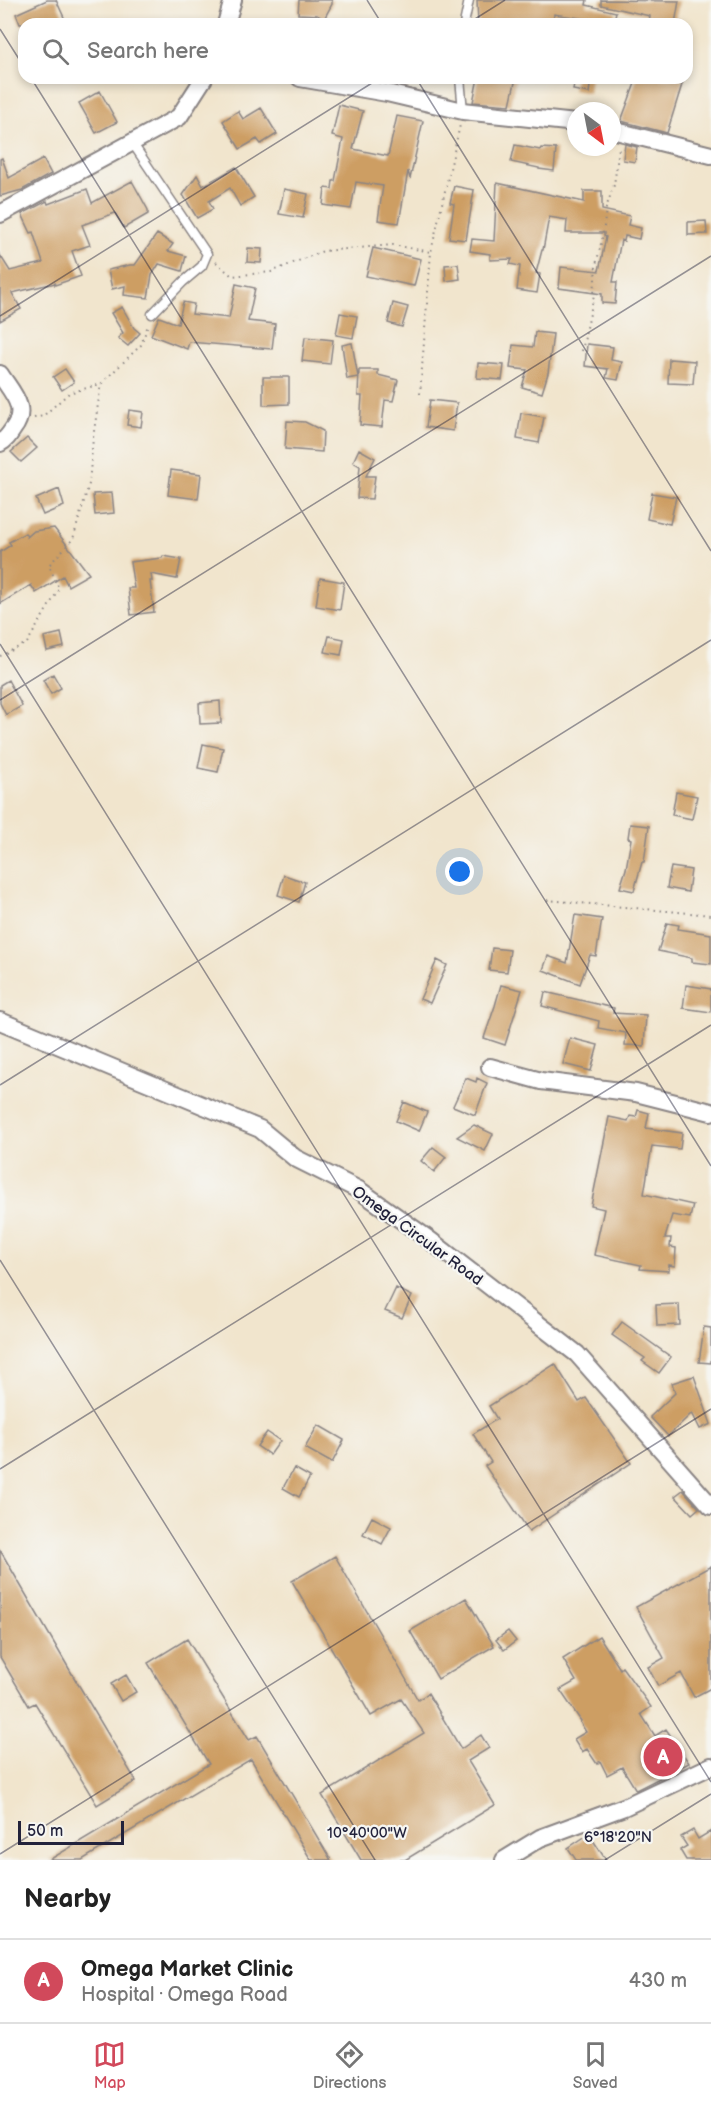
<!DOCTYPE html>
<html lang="en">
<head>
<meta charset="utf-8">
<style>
  :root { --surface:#fff; --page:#f6f6f6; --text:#222; --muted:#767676; --line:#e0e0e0; --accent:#d1495b }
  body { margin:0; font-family:"Balsamiq Sans",sans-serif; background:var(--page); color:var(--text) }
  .compass { position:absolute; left:567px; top:102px; width:54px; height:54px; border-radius:50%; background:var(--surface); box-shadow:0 3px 9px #0003; rotate:148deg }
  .scale { position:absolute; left:18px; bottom:15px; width:106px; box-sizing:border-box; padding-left:6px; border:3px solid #22223b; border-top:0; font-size:16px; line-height:21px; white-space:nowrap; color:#22223b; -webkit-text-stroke:4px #f6f6f2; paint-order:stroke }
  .you { position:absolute; left:460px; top:872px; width:21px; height:21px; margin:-15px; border:4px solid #fff; border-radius:50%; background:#1a73e8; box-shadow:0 0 0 9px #1a73e833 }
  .badge { display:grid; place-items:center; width:39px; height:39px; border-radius:50%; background:var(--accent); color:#fff; font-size:20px; font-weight:700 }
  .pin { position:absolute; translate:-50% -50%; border:3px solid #fff; box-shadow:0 2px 6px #0006 }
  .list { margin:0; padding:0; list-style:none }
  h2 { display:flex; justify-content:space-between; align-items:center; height:78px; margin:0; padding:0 24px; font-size:26px }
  h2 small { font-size:20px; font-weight:400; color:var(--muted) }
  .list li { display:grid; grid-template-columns:39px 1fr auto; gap:18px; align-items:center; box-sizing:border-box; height:84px; padding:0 24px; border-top:2px solid var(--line) }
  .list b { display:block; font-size:22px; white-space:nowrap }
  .list p { margin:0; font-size:20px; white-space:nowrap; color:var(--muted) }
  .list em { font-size:20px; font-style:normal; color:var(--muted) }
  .icon { flex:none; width:33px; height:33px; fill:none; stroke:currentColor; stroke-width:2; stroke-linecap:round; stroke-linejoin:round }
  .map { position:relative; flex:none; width:711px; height:1860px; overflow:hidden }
  .search { position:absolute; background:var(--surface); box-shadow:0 3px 9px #0003; left:18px; right:18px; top:18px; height:66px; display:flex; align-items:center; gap:15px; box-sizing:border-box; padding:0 21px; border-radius:18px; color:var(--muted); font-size:22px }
  .sheet { height:162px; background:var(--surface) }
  nav { display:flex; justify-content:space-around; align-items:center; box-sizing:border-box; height:84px; border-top:2px solid var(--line); background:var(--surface); font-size:16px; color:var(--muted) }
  nav a { display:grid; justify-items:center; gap:3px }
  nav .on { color:var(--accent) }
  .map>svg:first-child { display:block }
  .building { fill:#cd9e63 }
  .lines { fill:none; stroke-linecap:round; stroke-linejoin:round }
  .service-casing { stroke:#8a8484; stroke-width:11 }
  .minor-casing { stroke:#8a8484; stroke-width:20 }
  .path { stroke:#8a8484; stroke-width:2; stroke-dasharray:1.5 4.5; stroke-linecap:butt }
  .service { stroke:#fff; stroke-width:8 }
  .minor { stroke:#fff; stroke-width:16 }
  .ticks { fill:none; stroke:#22223b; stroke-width:1.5; stroke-opacity:0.45 }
  .labels { text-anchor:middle; stroke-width:4.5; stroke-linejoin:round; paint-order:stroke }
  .street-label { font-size:16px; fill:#22223b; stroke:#f6f6f2 }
  .ticks-label { font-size:15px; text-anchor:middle; fill:#22223b; stroke:#f6f6f2; stroke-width:4.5; stroke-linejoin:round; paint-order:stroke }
</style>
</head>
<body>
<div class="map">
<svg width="711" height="1860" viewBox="0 0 711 1860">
  <rect width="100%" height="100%" fill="#f6f6f2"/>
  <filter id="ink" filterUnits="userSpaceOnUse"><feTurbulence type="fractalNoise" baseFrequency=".0167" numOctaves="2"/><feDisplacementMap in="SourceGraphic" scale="12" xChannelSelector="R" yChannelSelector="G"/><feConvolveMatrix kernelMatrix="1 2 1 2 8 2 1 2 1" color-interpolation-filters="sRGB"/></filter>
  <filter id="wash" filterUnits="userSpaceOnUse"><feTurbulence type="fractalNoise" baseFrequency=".008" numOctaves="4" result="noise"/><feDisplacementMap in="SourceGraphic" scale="24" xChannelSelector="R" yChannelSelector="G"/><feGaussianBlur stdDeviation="1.35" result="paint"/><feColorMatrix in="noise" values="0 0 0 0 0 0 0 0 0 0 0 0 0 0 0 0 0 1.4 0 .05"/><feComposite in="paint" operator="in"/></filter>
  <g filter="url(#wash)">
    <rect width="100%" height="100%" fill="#f1e5cd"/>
    <g id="blocks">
      <path class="building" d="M 47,0 L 56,0 L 67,24 L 20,24 L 16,14 Z
        M 299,0 L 332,0 L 332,4 L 324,19 L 317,15 L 298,14 Z
        M 477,0 L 587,0 L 586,5 L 616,12 L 613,24 L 593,24 L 594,20 L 554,14 L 553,24 L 478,24 Z
        M 601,0 L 679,1 L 675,24 L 649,22 L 650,16 L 601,5 Z
        M 478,78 L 516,78 L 510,105 L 473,102 Z
        M 575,78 L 591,78 L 589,93 L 573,90 Z
        M 637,78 L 684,78 L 667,133 L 621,121 Z
        M 100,91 L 117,122 L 96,133 L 79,103 Z
        M 339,105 L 363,111 L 353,149 L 388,156 L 397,116 L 423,121 L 410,179 L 408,171 L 399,223 L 378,220 L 383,186 L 356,182 L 351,209 L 323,205 L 325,188 L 332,189 L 333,181 L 335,181 L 343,139 L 332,136 Z
        M 261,108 L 277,134 L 261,144 L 257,139 L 240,149 L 223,121 L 238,111 L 243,119 Z
        M 625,144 L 637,147 L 635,162 L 623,160 Z
        M 515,145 L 540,150 L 541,148 L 556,149 L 554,171 L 539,169 L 539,168 L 511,162 Z
        M 2,158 L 9,178 L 43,159 L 51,174 L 22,190 L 0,196 L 0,159 Z
        M 236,167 L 254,197 L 240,206 L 230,188 L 209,201 L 213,209 L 197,218 L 183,195 L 197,175 L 203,186 Z
        M 132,181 L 148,210 L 148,214 L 124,228 L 115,213 L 82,225 L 90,245 L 72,251 L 81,276 L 55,285 L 55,283 L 12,293 L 21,309 L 0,321 L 0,255 L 10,271 L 43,263 L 33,232 L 31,233 L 22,214 L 47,201 L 48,204 L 87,189 L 92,203 Z
        M 497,183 L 584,202 L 584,191 L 602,191 L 602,210 L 630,216 L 628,225 L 641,228 L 639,239 L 625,236 L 624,241 L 621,240 L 613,282 L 617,282 L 615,304 L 602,303 L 602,294 L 559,288 L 561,267 L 599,271 L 606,237 L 604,236 L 604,233 L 566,233 L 567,220 L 549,217 L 543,250 L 542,250 L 536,273 L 540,274 L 537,293 L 517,290 L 520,266 L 510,264 L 512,259 L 490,260 L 490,254 L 470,251 L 472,239 L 494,241 Z
        M 454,186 L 474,190 L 466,240 L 449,238 L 454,204 L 450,203 Z
        M 284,189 L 308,194 L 303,218 L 279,214 Z
        M 706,221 L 707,234 L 688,235 L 688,222 Z
        M 157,234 L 173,244 L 168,251 L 186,256 L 182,271 L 159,264 L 152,275 L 148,298 L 124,295 L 125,286 L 112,289 L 108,270 L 130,265 L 135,265 Z
        M 248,248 L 262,249 L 261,263 L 247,262 Z
        M 373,248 L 421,259 L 414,286 L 366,276 Z
        M 458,264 L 460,279 L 446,281 L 445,265 Z
        M 236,284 L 255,288 L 248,321 L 275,324 L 272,349 L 189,342 L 187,349 L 151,335 L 159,317 L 178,324 L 183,302 L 194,304 L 192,314 L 229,318 Z
        M 393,303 L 408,307 L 402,327 L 388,323 Z
        M 122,307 L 134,328 L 140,333 L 128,346 L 118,338 L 123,333 L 111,313 Z
        M 340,313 L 357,316 L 353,338 L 336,335 Z
        M 535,332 L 553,334 L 548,373 L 542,393 L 522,387 L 527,370 L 510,368 L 513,345 L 533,347 Z
        M 305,337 L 333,340 L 330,364 L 302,361 Z
        M 352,343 L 358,377 L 347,379 L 342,345 Z
        M 587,344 L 613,347 L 611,360 L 622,362 L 618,380 L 606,378 L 608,369 L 585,366 Z
        M 669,359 L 695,361 L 693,384 L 668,383 Z
        M 478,363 L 504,365 L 502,380 L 477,378 Z
        M 65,369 L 74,382 L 62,390 L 53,377 Z
        M 359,370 L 378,370 L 378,375 L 398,380 L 393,401 L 385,400 L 382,427 L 360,425 L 362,396 L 358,396 Z
        M 263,377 L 289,377 L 289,404 L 263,405 Z
        M 430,400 L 457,403 L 453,431 L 426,427 Z
        M 129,410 L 143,412 L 141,427 L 127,425 Z
        M 521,413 L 544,417 L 539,443 L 517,439 Z
        M 287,421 L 305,422 L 323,431 L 322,452 L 285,449 Z
        M 27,438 L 37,448 L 21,462 L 11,452 Z
        M 359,449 L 375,458 L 366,476 L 375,476 L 372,499 L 357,498 L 360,466 L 353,462 Z
        M 171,470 L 201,474 L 198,499 L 168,495 Z
        M 59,489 L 64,506 L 43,515 L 36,499 Z
        M 112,493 L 114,513 L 95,515 L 93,494 Z
        M 652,493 L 676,497 L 670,524 L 647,519 Z
        M 54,528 L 89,574 L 68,586 L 63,576 L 36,593 L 31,585 L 0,604 L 0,552 L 11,545 L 9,542 L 25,533 L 27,537 L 34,531 Z
        M 163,556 L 181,559 L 177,579 L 151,574 L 152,581 L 150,581 L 154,612 L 131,615 L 128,588 L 134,588 L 130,562 L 162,558 Z
        M 320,578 L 344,582 L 340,610 L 316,606 Z
        M 61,633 L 64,647 L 47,651 L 44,637 Z
        M 329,636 L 344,639 L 341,655 L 325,652 Z
        M 53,674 L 61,688 L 51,694 L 43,680 Z
        M 8,680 L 22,706 L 6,715 L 0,703 L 0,685 Z
        M 220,701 L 221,723 L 200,724 L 199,703 Z
        M 203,744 L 223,748 L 218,772 L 198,768 Z
        M 676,792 L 697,796 L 692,819 L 672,815 Z
        M 630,824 L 649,826 L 644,862 L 642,862 L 634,891 L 620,888 L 626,869 L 631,839 L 628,838 Z
        M 671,867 L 691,870 L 688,892 L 667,888 Z
        M 284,875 L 305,882 L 299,902 L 278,895 Z
        M 575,915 L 602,919 L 596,956 L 590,955 L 580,984 L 543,970 L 548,956 L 567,963 Z
        M 667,923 L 679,925 L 678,929 L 711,934 L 711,964 L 692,962 L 692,958 L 658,951 Z
        M 492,948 L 510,950 L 507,972 L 489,970 Z
        M 437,960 L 447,965 L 430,1003 L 420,999 Z
        M 501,985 L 522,990 L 505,1045 L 484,1038 L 495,1006 Z
        M 686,985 L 711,989 L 711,1012 L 683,1008 Z
        M 545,992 L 614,1008 L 613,1013 L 646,1015 L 644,1046 L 625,1045 L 626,1033 L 598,1028 L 599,1021 L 542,1006 Z
        M 570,1038 L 598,1045 L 591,1071 L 563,1064 Z
        M 466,1078 L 476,1082 L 477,1078 L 487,1083 L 475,1115 L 453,1106 Z
        M 404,1102 L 427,1112 L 419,1131 L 396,1121 Z
        M 638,1110 L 649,1113 L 646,1128 L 682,1133 L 680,1149 L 652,1146 L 644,1194 L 693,1205 L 690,1218 L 672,1215 L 665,1238 L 671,1238 L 670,1247 L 676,1248 L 675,1266 L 669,1265 L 669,1271 L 640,1269 L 641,1265 L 594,1255 L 604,1209 L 591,1206 L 609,1117 L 628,1121 L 630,1116 L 636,1117 Z
        M 474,1125 L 493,1134 L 485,1151 L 457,1137 Z
        M 433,1147 L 446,1157 L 434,1172 L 421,1161 Z
        M 396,1288 L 412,1296 L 402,1318 L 385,1311 Z
        M 679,1304 L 680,1325 L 657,1326 L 656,1305 Z
        M 622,1322 L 671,1357 L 659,1373 L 642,1361 L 645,1358 L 612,1335 Z
        M 704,1327 L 711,1328 L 711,1363 L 699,1362 Z
        M 555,1364 L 579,1402 L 586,1398 L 631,1463 L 529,1531 L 485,1466 L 491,1462 L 473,1434 L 497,1419 L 489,1406 Z
        M 694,1376 L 711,1424 L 700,1429 L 692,1413 L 668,1436 L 650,1417 L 675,1393 L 672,1383 Z
        M 318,1425 L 344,1440 L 332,1463 L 305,1448 Z
        M 267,1432 L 280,1441 L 270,1455 L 257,1446 Z
        M 294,1468 L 310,1477 L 299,1497 L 283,1488 Z
        M 683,1490 L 699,1508 L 692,1514 L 675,1496 Z
        M 372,1517 L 391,1527 L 382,1544 L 363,1534 Z
        M 0,1550 L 75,1679 L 136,1781 L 97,1805 L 35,1703 L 29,1706 L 0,1657 Z
        M 335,1556 L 418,1700 L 428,1693 L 461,1749 L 481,1735 L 489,1748 L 468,1761 L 495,1805 L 405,1860 L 361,1860 L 322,1795 L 424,1733 L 401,1699 L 371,1716 L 292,1581 Z
        M 711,1566 L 711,1688 L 694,1697 L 681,1673 L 658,1686 L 648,1667 L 664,1658 L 636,1607 Z
        M 466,1598 L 494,1646 L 438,1679 L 410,1631 Z
        M 508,1631 L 516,1641 L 504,1650 L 496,1640 Z
        M 599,1636 L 620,1669 L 622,1667 L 651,1707 L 641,1714 L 655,1736 L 666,1729 L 689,1763 L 636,1790 L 622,1767 L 607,1775 L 600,1761 L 597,1764 L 587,1749 L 582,1752 L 574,1739 L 586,1732 L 580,1722 L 581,1721 L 560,1690 L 576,1681 L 563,1659 Z
        M 187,1639 L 249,1740 L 257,1736 L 331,1860 L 311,1860 L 251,1759 L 82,1860 L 49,1860 L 209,1764 L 148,1663 Z
        M 126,1675 L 136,1692 L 121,1701 L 111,1684 Z
        M 693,1830 L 698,1839 L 711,1831 L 711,1860 L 686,1860 L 680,1850 L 687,1846 L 681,1837 Z
        M 589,1834 L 606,1860 L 576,1860 L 568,1848 Z"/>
    </g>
  </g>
  <g filter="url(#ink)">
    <use href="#blocks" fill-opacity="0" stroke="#8a8484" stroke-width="1.5"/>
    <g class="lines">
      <defs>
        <path id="service" d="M 464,24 L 469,0
          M 460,78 L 463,111
          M 133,144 L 207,254 L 202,266 L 183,282 L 152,314"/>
        <path id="minor" d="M 226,24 L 233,0
          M 300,78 L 387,93 L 463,111 L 576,123
          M 612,130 L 711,155
          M 0,214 L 179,117 L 204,78
          M 0,374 C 12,393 29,408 13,429 C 9,435 6,440 0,443
          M 0,1021 L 260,1129 L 295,1158 L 359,1190 L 431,1241 L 577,1354 L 711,1506
          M 490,1067 L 541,1081 L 636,1093 L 711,1112
          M 504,1860 L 540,1838 L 624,1807 L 711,1766"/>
      </defs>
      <use href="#service" class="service-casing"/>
      <use href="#minor" class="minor-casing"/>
      <path class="path" d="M 216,262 L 232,276 L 271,272 L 323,251 L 393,245 L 431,252
        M 582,351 L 594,295 L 596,265 L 603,235 L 606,208 L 614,185 L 619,148
        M 420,394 L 431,252 L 460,125
        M 34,418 L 43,416 L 69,393 L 101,384 L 141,345 L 148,325
        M 0,656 L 27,643 L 59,589 L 49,565 L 73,539 L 89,484 L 93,438 L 101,384
        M 547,900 L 711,915"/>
      <use href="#service" class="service"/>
      <use href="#minor" class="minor"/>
    </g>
  </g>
  <path class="ticks" d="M 367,0 L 382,24M 467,24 L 505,0M 0,29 L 24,67M 31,78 L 711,1166M 416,78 L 711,551M 0,316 L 380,78M 0,644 L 711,1782M 0,700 L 711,256M 0,1085 L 711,640M 0,1260 L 375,1860M 0,1469 L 711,1025M 0,1854 L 711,1409M 605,1860 L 711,1794"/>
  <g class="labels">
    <g class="street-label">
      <text transform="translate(418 1235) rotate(36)" y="6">Omega Circular Road</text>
    </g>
  </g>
  <g class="ticks-label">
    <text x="367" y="1838">10°40'00"W</text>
    <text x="618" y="1842">6°18'20"N</text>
  </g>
</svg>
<svg class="compass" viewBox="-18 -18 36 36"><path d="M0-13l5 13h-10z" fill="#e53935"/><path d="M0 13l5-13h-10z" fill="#767676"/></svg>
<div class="scale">50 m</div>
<div class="you"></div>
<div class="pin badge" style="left:663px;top:1757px">A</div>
<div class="search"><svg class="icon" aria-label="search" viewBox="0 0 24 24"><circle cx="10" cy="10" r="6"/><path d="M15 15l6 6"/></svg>Search here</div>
</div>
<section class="sheet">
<h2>Nearby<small></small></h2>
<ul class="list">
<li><span class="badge">A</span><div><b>Omega Market Clinic</b><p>Hospital · Omega Road</p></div><em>430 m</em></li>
</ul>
</section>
<nav>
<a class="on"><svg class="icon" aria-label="map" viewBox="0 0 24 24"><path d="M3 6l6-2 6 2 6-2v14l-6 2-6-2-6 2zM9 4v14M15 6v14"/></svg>Map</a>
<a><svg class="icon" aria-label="directions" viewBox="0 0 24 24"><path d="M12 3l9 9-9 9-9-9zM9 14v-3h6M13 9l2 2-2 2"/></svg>Directions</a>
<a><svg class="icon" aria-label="saved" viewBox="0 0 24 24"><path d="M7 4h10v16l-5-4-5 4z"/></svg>Saved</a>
</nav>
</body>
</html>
